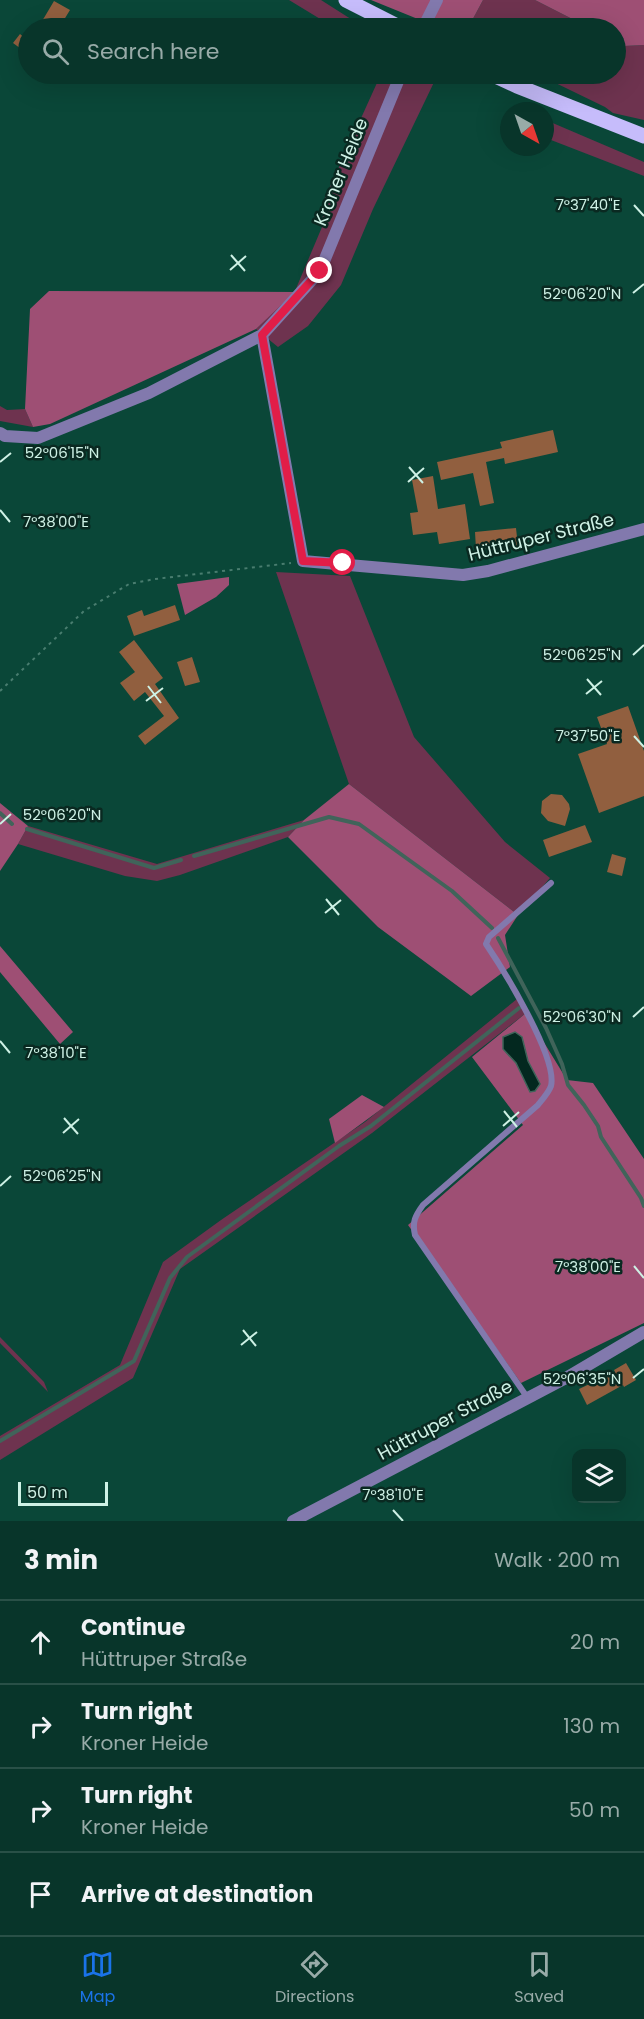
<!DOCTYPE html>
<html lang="en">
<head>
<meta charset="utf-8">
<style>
  :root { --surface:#08352a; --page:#164036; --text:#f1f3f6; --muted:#98aba8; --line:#295047; --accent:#1a73e8 }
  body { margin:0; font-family:Poppins,sans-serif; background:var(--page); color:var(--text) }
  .controls { position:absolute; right:18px; bottom:18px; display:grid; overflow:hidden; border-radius:12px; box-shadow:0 6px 24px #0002 }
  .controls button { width:54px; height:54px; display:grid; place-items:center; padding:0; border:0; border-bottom:2px solid var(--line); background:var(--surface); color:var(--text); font:30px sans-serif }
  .compass { position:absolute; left:500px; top:102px; width:54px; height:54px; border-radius:50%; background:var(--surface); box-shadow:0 6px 24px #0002; rotate:140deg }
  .scale { position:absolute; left:18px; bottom:15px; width:90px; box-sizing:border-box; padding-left:6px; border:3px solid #cef1e5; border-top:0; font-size:16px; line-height:21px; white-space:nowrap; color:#cef1e5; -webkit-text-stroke:4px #0a2921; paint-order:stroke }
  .stop { position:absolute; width:18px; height:18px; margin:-14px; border:4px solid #e11d48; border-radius:50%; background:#fff }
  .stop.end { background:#e11d48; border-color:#fff; box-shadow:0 2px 6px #0008 }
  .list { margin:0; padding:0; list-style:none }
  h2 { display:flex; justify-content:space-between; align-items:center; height:78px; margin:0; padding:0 24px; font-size:26px }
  h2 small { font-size:20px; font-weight:400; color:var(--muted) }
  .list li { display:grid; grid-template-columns:39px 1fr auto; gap:18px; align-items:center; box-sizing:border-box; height:84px; padding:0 24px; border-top:2px solid var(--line) }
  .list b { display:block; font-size:22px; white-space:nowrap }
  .list p { margin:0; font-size:20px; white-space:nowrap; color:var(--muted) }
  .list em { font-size:20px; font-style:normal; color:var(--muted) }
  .icon { flex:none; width:33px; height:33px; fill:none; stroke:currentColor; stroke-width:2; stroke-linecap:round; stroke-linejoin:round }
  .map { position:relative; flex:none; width:644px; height:1521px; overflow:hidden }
  .search { position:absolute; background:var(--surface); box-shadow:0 6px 24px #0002; left:18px; right:18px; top:18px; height:66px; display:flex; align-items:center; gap:15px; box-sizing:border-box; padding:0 21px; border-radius:33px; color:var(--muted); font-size:22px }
  .sheet { height:414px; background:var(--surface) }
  nav { display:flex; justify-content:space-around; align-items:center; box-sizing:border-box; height:84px; border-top:2px solid var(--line); background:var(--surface); font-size:16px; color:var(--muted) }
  nav a { display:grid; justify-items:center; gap:3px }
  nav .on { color:var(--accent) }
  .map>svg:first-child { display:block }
  .green { fill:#6e334f }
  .forest { fill:#9e4f74; fill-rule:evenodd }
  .water { fill:#03281f; stroke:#40645a; stroke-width:1.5 }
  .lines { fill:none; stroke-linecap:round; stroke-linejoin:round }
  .stream { stroke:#40645a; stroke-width:4 }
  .building { fill:#915f3f }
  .path { stroke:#497d6f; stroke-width:2; stroke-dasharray:3 4.5; stroke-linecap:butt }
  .lane { stroke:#8279ad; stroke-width:6 }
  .street { stroke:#8279ad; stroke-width:12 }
  .primary { stroke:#c6bcfb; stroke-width:15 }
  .route { stroke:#e11d48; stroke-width:8 }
  .ticks { fill:none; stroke:#cef1e5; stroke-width:2 }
  .labels { text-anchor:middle; stroke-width:5; stroke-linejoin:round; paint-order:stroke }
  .street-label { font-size:18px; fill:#cef1e5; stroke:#0a2921 }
  .ticks-label { font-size:15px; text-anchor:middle; fill:#cef1e5; stroke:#0a2921; stroke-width:5; stroke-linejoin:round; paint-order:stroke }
</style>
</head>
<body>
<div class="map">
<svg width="644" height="1521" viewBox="0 0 644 1521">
  <rect width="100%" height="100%" fill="#0a4738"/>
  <path class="green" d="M 289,0 L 321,0 L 365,28 L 335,28 Z
    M 483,0 L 535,0 L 590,28 L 468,28 Z
    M 616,42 L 624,46 L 644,45 L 644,120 L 613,113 L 605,107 L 537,74 L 616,74 Z
    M 381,74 L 438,74 L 373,209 L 341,285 L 308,326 L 278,347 L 256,329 L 295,291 L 322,227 L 324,200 Z
    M 548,121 L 644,162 L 644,176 L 551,140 Z
    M 0,406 L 7,410 L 25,409 L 33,427 L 0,421 Z
    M 276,572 L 350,576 L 414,737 L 505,842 L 550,878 L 518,915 L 349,784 Z
    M 304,820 L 288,837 L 180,875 L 157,881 L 125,876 L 18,844 L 28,826 L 157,864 Z
    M 517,999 L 526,1013 L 372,1133 L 180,1269 L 133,1378 L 0,1460 L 0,1436 L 120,1365 L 163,1262 L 221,1220 L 365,1122 Z
    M 0,1337 L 44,1382 L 48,1392 L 0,1343 Z"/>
  <path class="forest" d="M 371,0 L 483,0 L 468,28 L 440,28 Z
    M 535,0 L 644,0 L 644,45 L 624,46 L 616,42 L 616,28 L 590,28 Z
    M 49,291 L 295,292 L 256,329 L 50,424 L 33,427 L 25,409 L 30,309 Z
    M 229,577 L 229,585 L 216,597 L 185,615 L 177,584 Z
    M 349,784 L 518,915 L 505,935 L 510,967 L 471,996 L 378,927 L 288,837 L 304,820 Z
    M 0,803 L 28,826 L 18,844 L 0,871 Z
    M 0,946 L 73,1032 L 60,1044 L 0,972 Z
    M 526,1013 L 567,1080 L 593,1083 L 644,1159 L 644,1323 L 521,1383 L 408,1225 L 523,1125 L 472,1057 ZM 522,1037 L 528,1061 L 540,1084 L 530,1092 L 516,1062 Z
    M 362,1095 L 384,1107 L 335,1143 L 329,1119 Z"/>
  <path class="water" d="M 515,1032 L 522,1037 L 528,1061 L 540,1084 L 535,1091 L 530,1092 L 516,1063 L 503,1049 L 503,1037 Z"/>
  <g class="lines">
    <path class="stream" d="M 0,813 L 12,824
      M 27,829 L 154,868 L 181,860
      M 194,856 L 329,817 L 359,824 L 452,891 L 492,928
      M 498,938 L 546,1028 L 562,1064 L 568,1085 L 584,1105 L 598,1126 L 601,1137 L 641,1198 L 644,1206
      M 0,1441 L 134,1361 L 170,1278 L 187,1257 L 339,1146 L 371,1126 L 519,1008"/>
  </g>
  <path class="building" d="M 54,1 L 70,10 L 59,28 L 38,28 Z
    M 20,34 L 28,41 L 28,54 L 13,43 Z
    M 553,430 L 558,452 L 505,464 L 504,458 L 486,462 L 494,503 L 480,506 L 473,473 L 441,480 L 437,462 L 502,448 L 500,442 Z
    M 433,476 L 438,509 L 465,504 L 470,539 L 439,544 L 437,532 L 413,535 L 410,513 L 418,512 L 412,480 Z
    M 516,528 L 518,546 L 476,549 L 475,532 Z
    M 175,605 L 180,620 L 134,636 L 127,616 L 142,610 L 144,616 Z
    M 134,640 L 163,678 L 155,684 L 179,718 L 145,745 L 138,736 L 164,716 L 145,692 L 134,701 L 120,683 L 135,672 L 119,652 Z
    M 192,657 L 200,682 L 185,686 L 177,662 Z
    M 628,706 L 644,751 L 644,796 L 599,813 L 578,754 L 607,744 L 597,717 Z
    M 551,794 L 562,795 L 569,804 L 570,809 L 565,826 L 548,821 L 541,813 L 542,801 Z
    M 585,825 L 592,842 L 549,857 L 543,840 Z
    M 612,854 L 626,858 L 622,876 L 607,872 Z
    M 626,1363 L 636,1380 L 624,1387 L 623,1385 L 587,1405 L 579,1389 L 615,1372 L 614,1370 Z"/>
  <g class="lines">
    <path class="path" d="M 0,691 L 84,611 L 129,584 L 155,579 L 291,563"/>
    <path class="lane" d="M 527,1397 L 415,1235 C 412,1222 415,1216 423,1205 L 538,1105 C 542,1100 549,1092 551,1086 C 558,1058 503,969 486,944 L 489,937 L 551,883"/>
    <path class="street" d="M 423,28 L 437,0
      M 262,335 L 320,271 L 401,74
      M 0,433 L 5,436 L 38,438 L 149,393 L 262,335 L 303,561 L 463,575 L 488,571 L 644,529
      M 293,1521 L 566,1378 L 644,1332"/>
    <path class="primary" d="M 346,0 L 401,28
      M 491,74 L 517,86 L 644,136"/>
  </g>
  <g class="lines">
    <path class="route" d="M 320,271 L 262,335 L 303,561 L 343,563"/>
  </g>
  <path class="ticks" d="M 634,205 L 644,216M 231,255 L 245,271M 230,270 L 246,256M 633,293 L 644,284M 0,462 L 11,453M 409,467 L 423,483M 408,482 L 424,468M 0,510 L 10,522M 633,655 L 644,645M 587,679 L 601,695M 148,686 L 161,703M 586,694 L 602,681M 146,701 L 163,688M 634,736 L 644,747M 0,824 L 11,814M 326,899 L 339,915M 325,913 L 341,900M 633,1017 L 644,1007M 0,1041 L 10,1053M 504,1111 L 517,1127M 64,1118 L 78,1134M 503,1126 L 519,1112M 63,1133 L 79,1119M 0,1186 L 11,1176M 634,1266 L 644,1278M 243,1330 L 256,1346M 241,1345 L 257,1332M 633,1378 L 644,1369M 393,1510 L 403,1521"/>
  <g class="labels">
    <g class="street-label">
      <text transform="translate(341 172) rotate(-68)" y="6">Kroner Heide</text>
      <text transform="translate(541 537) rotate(-14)" y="6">Hüttruper Straße</text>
      <text transform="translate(445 1420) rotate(-28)" y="6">Hüttruper Straße</text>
    </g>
  </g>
  <g class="ticks-label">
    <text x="588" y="210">7°37'40"E</text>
    <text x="582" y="299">52°06'20"N</text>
    <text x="62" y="458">52°06'15"N</text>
    <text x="56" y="527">7°38'00"E</text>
    <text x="582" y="660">52°06'25"N</text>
    <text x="588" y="741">7°37'50"E</text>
    <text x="62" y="820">52°06'20"N</text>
    <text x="582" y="1022">52°06'30"N</text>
    <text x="56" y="1058">7°38'10"E</text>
    <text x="62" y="1181">52°06'25"N</text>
    <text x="588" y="1272">7°38'00"E</text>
    <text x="582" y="1384">52°06'35"N</text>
    <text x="393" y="1500">7°38'10"E</text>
  </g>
</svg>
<div class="controls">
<button><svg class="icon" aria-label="layers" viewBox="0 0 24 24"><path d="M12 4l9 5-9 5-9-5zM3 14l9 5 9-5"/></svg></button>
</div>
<svg class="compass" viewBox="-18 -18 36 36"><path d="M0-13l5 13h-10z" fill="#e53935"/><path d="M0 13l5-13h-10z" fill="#98aba8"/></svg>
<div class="scale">50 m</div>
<div class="stop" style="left:343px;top:563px"></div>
<div class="stop end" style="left:320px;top:271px"></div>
<div class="search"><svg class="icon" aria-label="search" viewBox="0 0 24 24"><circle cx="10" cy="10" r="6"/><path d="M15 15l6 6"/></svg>Search here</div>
</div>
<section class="sheet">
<h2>3 min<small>Walk · 200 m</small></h2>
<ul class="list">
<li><svg class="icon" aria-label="ahead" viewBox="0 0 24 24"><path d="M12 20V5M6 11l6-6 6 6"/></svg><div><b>Continue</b><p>Hüttruper Straße</p></div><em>20 m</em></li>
<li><svg class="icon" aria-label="right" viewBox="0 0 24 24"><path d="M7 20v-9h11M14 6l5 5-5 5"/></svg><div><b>Turn right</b><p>Kroner Heide</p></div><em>130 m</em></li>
<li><svg class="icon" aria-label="right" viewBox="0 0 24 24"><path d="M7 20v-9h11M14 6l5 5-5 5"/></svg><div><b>Turn right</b><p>Kroner Heide</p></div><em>50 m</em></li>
<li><svg class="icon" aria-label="arrive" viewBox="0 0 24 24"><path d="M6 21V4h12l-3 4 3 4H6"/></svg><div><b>Arrive at destination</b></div></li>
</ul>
</section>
<nav>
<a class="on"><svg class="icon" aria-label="map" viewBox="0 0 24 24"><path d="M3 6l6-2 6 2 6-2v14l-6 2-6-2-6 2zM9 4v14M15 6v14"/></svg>Map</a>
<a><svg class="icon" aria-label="directions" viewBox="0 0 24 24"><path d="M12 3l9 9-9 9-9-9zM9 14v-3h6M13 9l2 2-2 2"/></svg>Directions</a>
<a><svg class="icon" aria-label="saved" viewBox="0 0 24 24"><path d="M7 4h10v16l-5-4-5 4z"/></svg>Saved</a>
</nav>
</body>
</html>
